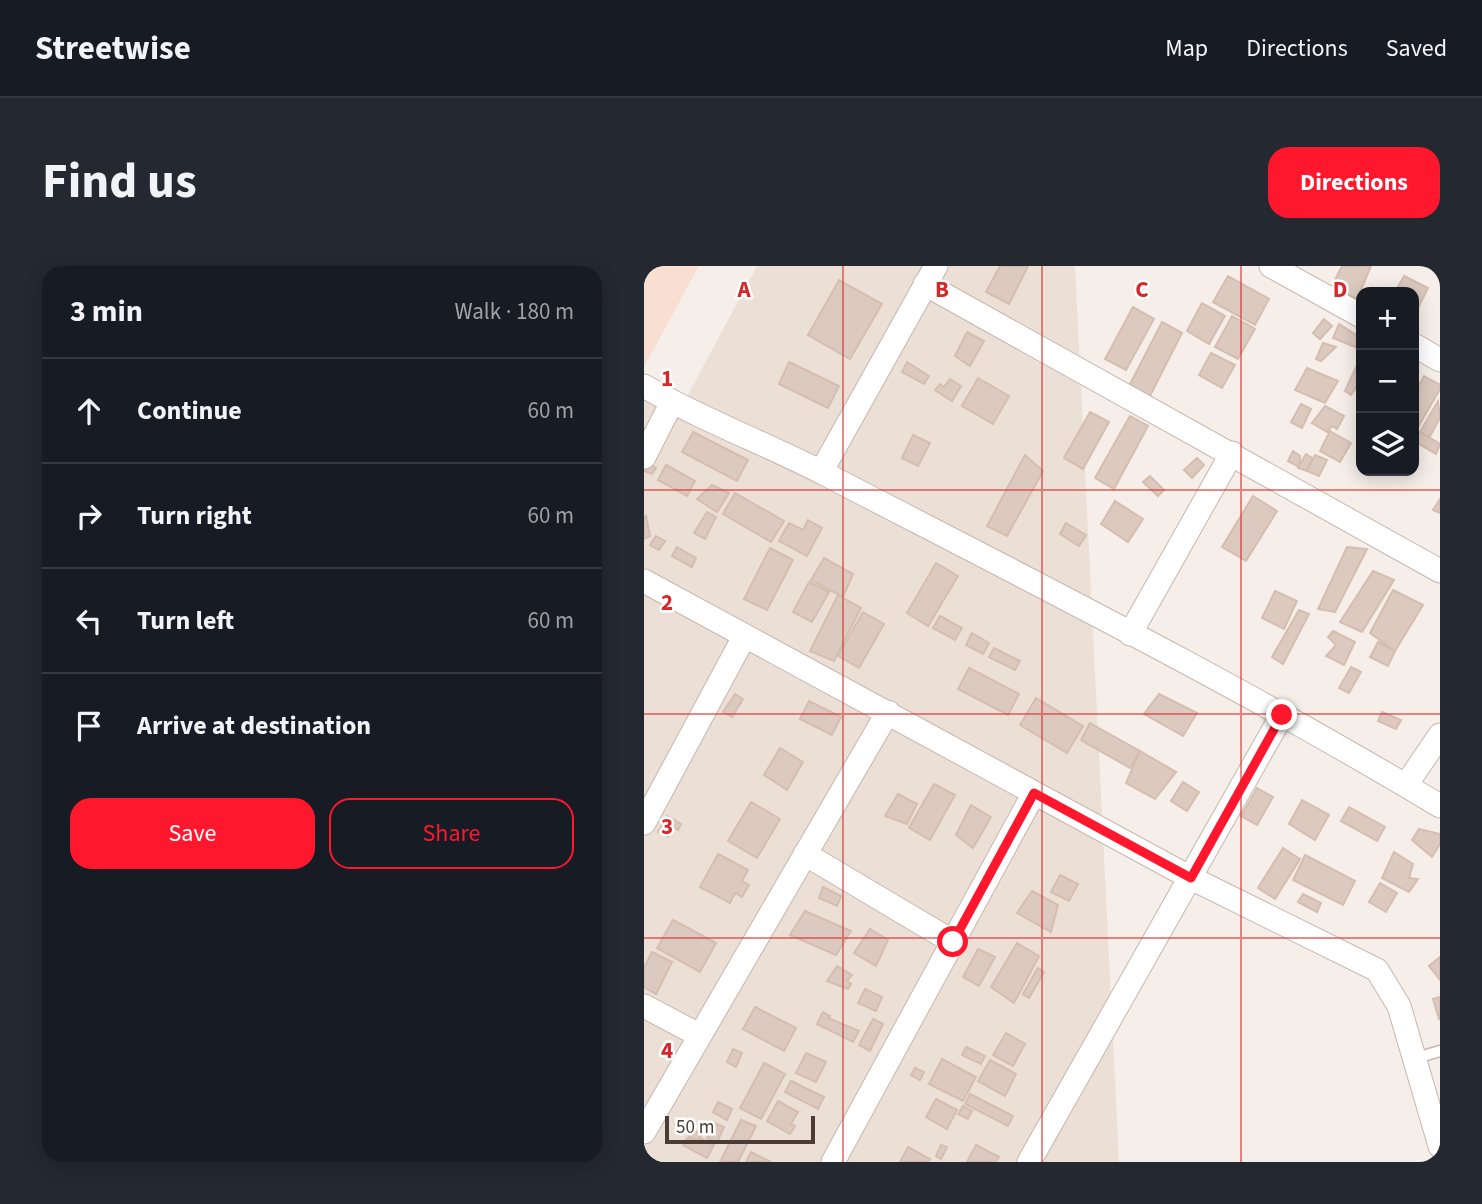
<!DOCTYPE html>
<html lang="en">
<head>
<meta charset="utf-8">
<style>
  :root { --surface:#171b24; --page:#242831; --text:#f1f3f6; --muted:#9ea1a6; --line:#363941; --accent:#ff172e }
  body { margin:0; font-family:"Source Sans 3",sans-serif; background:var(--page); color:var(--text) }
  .controls { position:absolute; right:21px; top:21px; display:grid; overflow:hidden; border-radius:14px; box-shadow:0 4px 18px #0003 }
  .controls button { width:63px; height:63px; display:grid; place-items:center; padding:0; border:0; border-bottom:2px solid var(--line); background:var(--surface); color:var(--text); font:35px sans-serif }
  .scale { position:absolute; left:21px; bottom:18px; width:150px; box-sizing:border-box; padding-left:7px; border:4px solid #4b3d36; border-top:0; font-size:19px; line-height:24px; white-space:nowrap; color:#4b3d36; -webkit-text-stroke:5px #fff; paint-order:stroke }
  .stop { position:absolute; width:21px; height:21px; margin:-16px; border:5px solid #ff172e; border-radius:50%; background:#fff }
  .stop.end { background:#ff172e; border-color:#fff; box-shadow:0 2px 7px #0008 }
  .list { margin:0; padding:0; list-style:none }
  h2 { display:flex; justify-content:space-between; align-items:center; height:91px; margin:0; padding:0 28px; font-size:30px }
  h2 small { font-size:23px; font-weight:400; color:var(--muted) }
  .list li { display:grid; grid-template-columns:46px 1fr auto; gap:21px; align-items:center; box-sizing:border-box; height:105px; padding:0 28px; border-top:2px solid var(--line) }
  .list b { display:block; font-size:26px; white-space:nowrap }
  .list em { font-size:23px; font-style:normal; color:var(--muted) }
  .actions { display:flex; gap:14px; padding:21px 28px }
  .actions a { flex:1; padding:16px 0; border:2px solid var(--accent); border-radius:21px; text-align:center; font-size:24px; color:var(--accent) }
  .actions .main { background:var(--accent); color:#fff }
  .icon { flex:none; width:38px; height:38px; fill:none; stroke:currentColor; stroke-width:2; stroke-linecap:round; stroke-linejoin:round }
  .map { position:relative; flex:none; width:796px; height:896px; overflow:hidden; border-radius:21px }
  header { display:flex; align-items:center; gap:42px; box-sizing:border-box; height:98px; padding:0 35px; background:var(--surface); border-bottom:2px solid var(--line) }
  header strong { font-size:33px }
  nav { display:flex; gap:38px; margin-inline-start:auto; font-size:24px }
  .intro { display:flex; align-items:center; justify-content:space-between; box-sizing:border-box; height:168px; padding:0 42px }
  h1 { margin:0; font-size:49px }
  .button { padding:18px 32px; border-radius:21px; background:var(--accent); color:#fff; font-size:24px; font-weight:700 }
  main { display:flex; gap:42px; padding:0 42px }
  aside { flex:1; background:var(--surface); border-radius:21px; box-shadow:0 4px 18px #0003 }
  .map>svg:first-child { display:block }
  .residential { fill:#ebdfd6 }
  .commercial { fill:#f9dfd2 }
  .building { fill:#dccac0; stroke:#d5bdaf; stroke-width:2 }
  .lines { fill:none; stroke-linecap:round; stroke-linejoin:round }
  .lane-casing { stroke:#c6b7ad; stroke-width:13 }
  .street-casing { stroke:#c6b7ad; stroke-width:25 }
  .lane { stroke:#fff; stroke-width:10 }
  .street { stroke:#fff; stroke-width:23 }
  .route { stroke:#ff172e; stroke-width:9 }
  .grid { fill:none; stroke:#d62828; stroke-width:2; stroke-opacity:0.55 }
  .grid-label { font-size:23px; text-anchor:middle; font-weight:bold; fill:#d62828; stroke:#fff; stroke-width:5; stroke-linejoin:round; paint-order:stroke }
</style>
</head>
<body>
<header>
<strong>Streetwise</strong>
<nav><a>Map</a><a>Directions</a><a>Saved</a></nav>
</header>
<div class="intro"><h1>Find us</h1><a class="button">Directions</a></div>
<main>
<aside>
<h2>3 min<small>Walk · 180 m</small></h2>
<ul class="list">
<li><svg class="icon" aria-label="ahead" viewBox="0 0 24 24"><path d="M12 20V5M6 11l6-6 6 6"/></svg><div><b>Continue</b></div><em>60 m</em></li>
<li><svg class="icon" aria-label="right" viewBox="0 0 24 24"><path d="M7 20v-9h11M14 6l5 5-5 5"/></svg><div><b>Turn right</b></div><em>60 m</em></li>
<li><svg class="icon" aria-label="left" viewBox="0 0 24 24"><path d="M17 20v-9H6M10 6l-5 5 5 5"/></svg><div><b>Turn left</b></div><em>60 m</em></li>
<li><svg class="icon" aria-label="arrive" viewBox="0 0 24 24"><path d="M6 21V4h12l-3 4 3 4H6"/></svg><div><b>Arrive at destination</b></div></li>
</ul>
<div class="actions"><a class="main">Save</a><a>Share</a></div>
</aside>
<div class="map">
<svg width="796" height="896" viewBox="0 0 796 896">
  <rect width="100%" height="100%" fill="#f6efe9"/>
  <path class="residential" d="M 113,0 L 431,0 L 475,896 L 0,896 L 0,134 L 32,151 Z"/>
  <path class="commercial" d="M 0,0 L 55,0 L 0,101 Z"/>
  <path class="building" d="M 356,0 L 384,0 L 365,38 L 342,26 Z
    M 698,0 L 727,0 L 713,33 L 688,20 Z
    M 584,10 L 625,33 L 611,59 L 569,36 Z
    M 760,10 L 784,22 L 770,50 L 770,26 L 751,26 Z
    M 195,14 L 238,38 L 206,93 L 164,69 Z
    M 558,37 L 581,50 L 565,78 L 543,65 Z
    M 489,41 L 510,53 L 482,104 L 461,93 Z
    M 588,50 L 611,63 L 594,93 L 571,81 Z
    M 680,53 L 688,60 L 676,73 L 669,67 Z
    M 518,56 L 538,67 L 506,130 L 485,120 Z
    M 695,58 L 717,72 L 711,81 L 689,72 Z
    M 323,66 L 340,75 L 326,100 L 311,90 Z
    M 679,77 L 692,81 L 677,95 L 672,93 Z
    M 567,87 L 591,99 L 578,122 L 555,109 Z
    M 145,96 L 195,120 L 184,142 L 135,118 Z
    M 263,96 L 285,110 L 280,118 L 258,106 Z
    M 714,97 L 717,98 L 717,114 L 707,129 L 701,125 Z
    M 663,102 L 694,115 L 681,137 L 651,124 Z
    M 780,110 L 796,119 L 796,123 L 770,168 L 770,128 Z
    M 334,112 L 365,130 L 349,158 L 318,140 Z
    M 306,113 L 317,120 L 308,135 L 291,124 L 296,118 L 300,121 Z
    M 794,135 L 796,152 L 785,172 L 776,166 Z
    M 657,138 L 667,143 L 658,162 L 647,156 Z
    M 681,140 L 700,150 L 693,163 L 688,160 L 683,166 L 668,157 Z
    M 446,146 L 465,156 L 439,203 L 420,192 Z
    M 486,150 L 504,160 L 470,223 L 451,212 Z
    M 686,165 L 707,177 L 696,196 L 676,185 Z
    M 49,166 L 104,194 L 93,215 L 38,186 Z
    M 776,166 L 796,178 L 792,188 L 770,175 Z
    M 269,169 L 286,177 L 274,200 L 258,192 Z
    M 649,185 L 656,190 L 655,201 L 644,195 Z
    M 662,188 L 668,192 L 663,205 L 654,202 Z
    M 381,189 L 399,205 L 363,270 L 343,260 Z
    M 671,189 L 683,194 L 675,210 L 663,205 Z
    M 553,192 L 560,199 L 548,212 L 540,204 Z
    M 4,198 L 12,202 L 8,208 L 0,205 Z
    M 22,199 L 51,215 L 43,230 L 14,214 Z
    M 506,210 L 520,224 L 514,230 L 499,216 Z
    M 68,219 L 85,227 L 73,246 L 53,233 Z
    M 91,227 L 140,255 L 127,276 L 79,248 Z
    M 609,230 L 633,245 L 602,295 L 578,281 Z
    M 796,233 L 796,247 L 789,244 Z
    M 471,235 L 499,253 L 484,276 L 457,258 Z
    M 63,246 L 72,251 L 61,273 L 50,267 Z
    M 2,250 L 6,270 L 0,273 L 0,251 Z
    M 164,254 L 178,262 L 163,290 L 135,275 L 145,257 L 159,264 Z
    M 422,257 L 442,269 L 435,280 L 416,268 Z
    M 12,270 L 21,275 L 15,284 L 6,279 Z
    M 33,281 L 52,292 L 48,301 L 28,290 Z
    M 703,281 L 723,283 L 691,346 L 674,343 Z
    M 126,282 L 149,294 L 123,344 L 100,333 Z
    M 180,292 L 209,308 L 199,331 L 167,314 Z
    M 292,297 L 314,310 L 284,360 L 263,347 Z
    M 729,305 L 750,314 L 718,366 L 696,356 Z
    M 165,316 L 185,326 L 168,356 L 149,346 Z
    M 749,324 L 779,339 L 751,385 L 726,367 Z
    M 631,325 L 653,335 L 640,363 L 618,352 Z
    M 194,329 L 217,342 L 190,395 L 166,385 Z
    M 655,344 L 665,348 L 639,398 L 628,391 Z
    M 219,346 L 240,358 L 215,402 L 194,390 Z
    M 296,350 L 318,362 L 311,374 L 289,362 Z
    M 689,365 L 711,376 L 700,399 L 682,390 L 692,379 L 684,371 Z
    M 328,367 L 345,377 L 339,388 L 322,379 Z
    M 734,376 L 751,385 L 744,400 L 726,391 Z
    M 350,382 L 376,395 L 371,404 L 345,391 Z
    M 707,401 L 717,406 L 705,427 L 695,422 Z
    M 325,402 L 375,428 L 364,449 L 314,423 Z
    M 91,428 L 99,433 L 88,451 L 79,446 Z
    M 515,428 L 553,447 L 539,470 L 500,448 Z
    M 392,432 L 439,460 L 423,487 L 376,459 Z
    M 165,435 L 197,451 L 188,469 L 156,453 Z
    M 738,446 L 757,454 L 752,463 L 734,455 Z
    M 446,457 L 496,485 L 486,502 L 437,474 Z
    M 136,482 L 159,496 L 143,524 L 120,509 Z
    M 496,485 L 532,506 L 511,533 L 482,517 Z
    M 539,516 L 555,526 L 543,545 L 527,535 Z
    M 290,518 L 311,529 L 286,574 L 265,562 Z
    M 613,522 L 629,531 L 613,559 L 597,550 Z
    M 254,528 L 273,538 L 263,558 L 241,550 Z
    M 658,534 L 685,549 L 671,574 L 645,558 Z
    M 107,536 L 136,553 L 113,592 L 84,575 Z
    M 327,539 L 347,551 L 329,582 L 312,569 Z
    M 705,541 L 741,561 L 733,575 L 697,555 Z
    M 23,550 L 37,558 L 34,564 L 29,561 L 24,571 L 14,566 Z
    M 775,563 L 796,568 L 796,578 L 788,591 L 768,574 Z
    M 639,582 L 656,593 L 631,633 L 614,622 Z
    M 750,586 L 769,598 L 765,612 L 774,613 L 765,626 L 738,612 Z
    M 74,588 L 104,604 L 98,615 L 105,619 L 98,631 L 91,627 L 86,637 L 56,621 Z
    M 661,589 L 711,615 L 699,639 L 649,614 Z
    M 416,609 L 434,618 L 425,635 L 407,626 Z
    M 736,617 L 753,627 L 742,646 L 725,636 Z
    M 179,621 L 197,630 L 193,640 L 175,632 Z
    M 388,625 L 414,639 L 407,666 L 373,647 Z
    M 659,628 L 677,637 L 673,646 L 654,636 Z
    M 161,645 L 207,665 L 192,689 L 146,669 Z
    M 29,654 L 72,677 L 56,706 L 13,682 Z
    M 226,663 L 244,674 L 232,700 L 210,687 Z
    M 373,677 L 395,690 L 370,737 L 347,721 Z
    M 334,683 L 351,691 L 335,720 L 319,711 Z
    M 8,686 L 28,696 L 12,728 L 0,721 L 0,702 Z
    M 796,691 L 796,714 L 785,700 Z
    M 193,700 L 208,709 L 203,715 L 207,718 L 204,723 L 183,715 Z
    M 394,702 L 400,706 L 385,732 L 379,728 Z
    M 221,723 L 238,731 L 232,745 L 214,737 Z
    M 796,731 L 796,752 L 795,753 L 789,733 Z
    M 111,741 L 152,762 L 140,785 L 99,763 Z
    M 179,746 L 186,750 L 184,752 L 215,765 L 209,776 L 173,758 Z
    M 229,753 L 239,758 L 226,785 L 215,779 Z
    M 362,767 L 381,778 L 369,800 L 349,789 Z
    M 322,781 L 341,790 L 337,798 L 318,789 Z
    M 89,783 L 98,787 L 92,801 L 83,796 Z
    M 162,787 L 182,796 L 172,816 L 152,807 Z
    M 298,793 L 332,811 L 319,835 L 285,818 Z
    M 346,794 L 372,808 L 361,830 L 334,815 Z
    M 120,797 L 141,808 L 117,853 L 96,842 Z
    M 271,802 L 280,806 L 276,814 L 267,809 Z
    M 147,815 L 180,831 L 174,843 L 141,826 Z
    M 326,828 L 369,850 L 364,860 L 321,838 Z
    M 292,833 L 313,844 L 303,863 L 282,851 Z
    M 134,835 L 154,846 L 147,858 L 151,860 L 146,868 L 123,855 Z
    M 74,836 L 88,843 L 83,854 L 69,846 Z
    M 319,840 L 328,845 L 324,853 L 314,848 Z
    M 97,854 L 112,860 L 94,896 L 76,896 Z
    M 70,857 L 80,861 L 73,877 L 63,872 Z
    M 48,864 L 58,868 L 54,875 L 45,871 Z
    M 43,872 L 54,877 L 56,872 L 70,879 L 63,892 L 39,879 Z
    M 297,879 L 303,881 L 297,893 L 292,890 Z
    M 332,879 L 355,891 L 352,896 L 323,896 Z
    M 264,881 L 286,893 L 284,896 L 256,896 Z
    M 107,886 L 127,896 L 102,896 Z"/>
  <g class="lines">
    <defs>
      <path id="lane" d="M 772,792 L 796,785"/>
      <path id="street" d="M 627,0 L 717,50
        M 281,18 L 796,305
        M 770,79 L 796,94
        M 0,120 C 58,154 121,177 181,208 C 387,315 597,420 796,540
        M 0,191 L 28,136
        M 177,206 L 292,0
        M 0,315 L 547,612 L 733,704 L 755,740 L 796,880
        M 486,368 L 588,187
        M 762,519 L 796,469
        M 0,557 L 100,371
        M 161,588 L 309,676
        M 0,740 L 55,769
        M 0,866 L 244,446
        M 189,896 L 390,527
        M 385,896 L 638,449"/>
    </defs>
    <use href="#lane" class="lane-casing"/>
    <use href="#street" class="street-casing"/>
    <use href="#lane" class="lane"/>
    <use href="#street" class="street"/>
  </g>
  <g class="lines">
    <path class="route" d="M 309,676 L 390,527 L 547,612 L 638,449"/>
  </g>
  <path class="grid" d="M 199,0 L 199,896M 398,0 L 398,896M 597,0 L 597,896M 0,224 L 796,224M 0,448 L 796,448M 0,672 L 796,672"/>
  <g class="grid-label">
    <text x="100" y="31">A</text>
    <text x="298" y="31">B</text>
    <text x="498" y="31">C</text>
    <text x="696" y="31">D</text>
    <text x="23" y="120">1</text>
    <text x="23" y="344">2</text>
    <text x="23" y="568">3</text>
    <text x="23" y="792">4</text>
  </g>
</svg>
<div class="controls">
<button>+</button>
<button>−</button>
<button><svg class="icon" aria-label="layers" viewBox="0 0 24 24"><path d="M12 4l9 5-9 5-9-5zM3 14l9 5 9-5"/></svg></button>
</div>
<div class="scale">50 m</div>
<div class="stop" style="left:309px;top:676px"></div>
<div class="stop end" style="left:638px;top:449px"></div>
</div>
</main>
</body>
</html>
